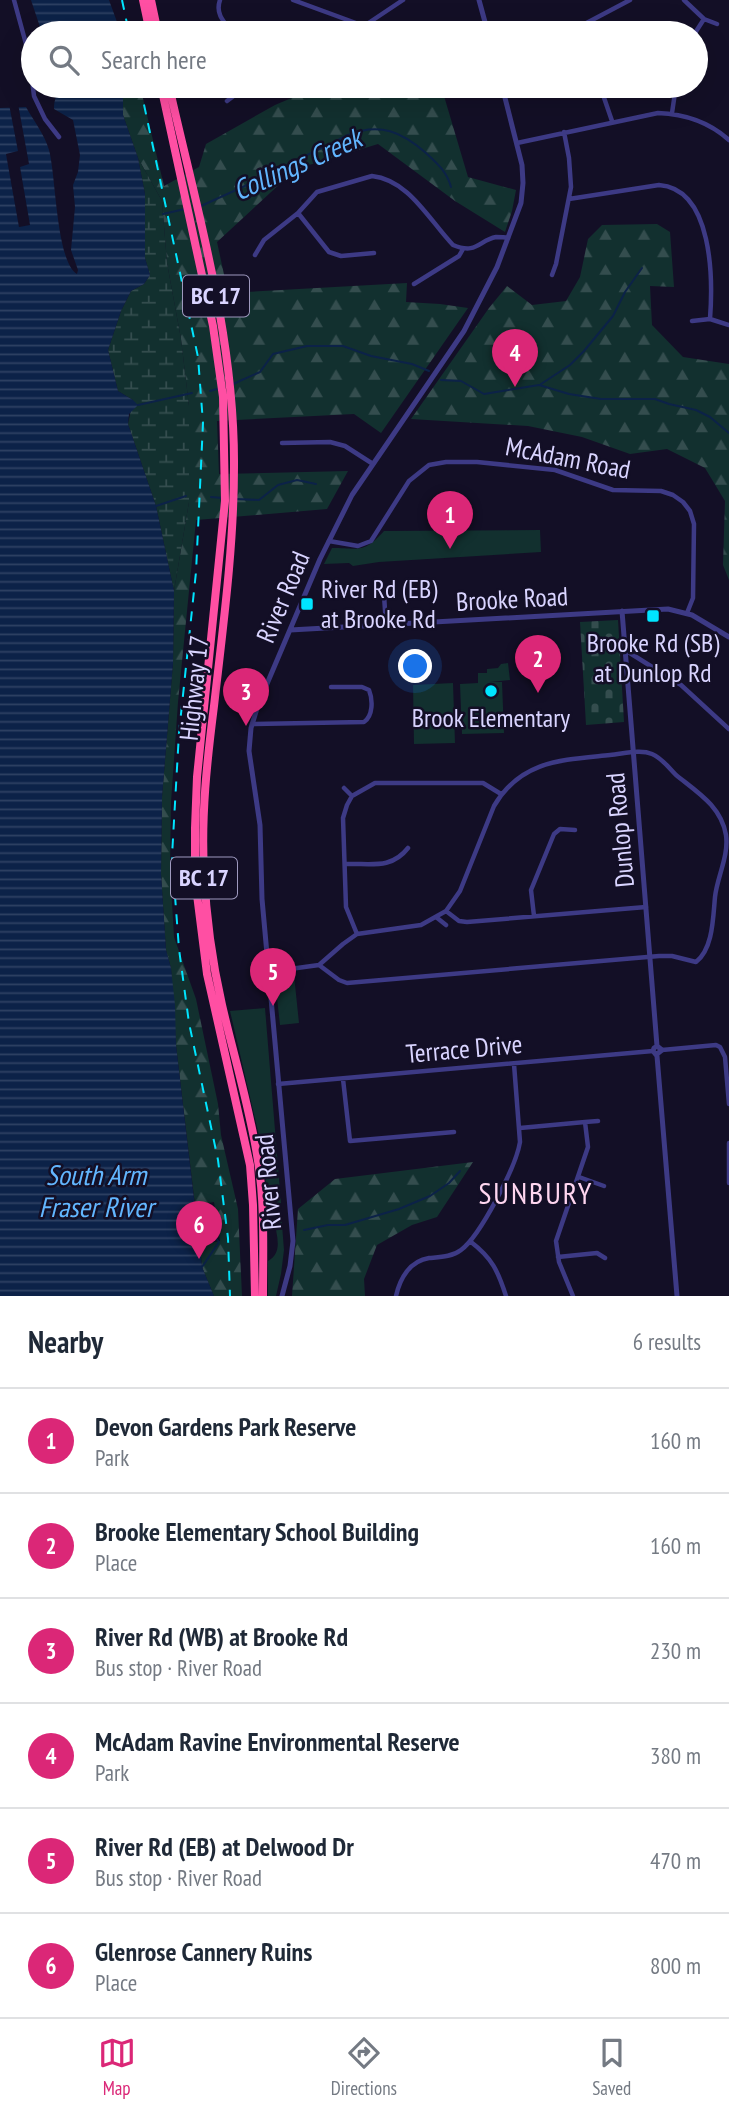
<!DOCTYPE html>
<html lang="en">
<head>
<meta charset="utf-8">
<style>
  :root { --surface:#fff; --page:#f2f2f3; --text:#1f2937; --muted:#747a83; --line:#e0e1e3; --accent:#db2777 }
  body { margin:0; font-family:"PT Sans Narrow",sans-serif; background:var(--page); color:var(--text) }
  .you { position:absolute; left:416px; top:667px; width:24px; height:24px; margin:-18px; border:5px solid #fff; border-radius:50%; background:#1a73e8; box-shadow:0 0 0 10px #1a73e833 }
  .badge { display:grid; place-items:center; width:46px; height:46px; border-radius:50%; background:var(--accent); color:#fff; font-size:23px; font-weight:700 }
  .pin { position:absolute; translate:-50% -58px; filter:drop-shadow(0 2px 4px #0008) }
  .pin::after { content:''; position:absolute; top:37px; width:24px; height:21px; background:inherit; clip-path:polygon(0 0,100% 0,50% 100%) }
  .list { margin:0; padding:0; list-style:none }
  h2 { display:flex; justify-content:space-between; align-items:center; height:91px; margin:0; padding:0 28px; font-size:30px }
  h2 small { font-size:23px; font-weight:400; color:var(--muted) }
  .list li { display:grid; grid-template-columns:46px 1fr auto; gap:21px; align-items:center; box-sizing:border-box; height:105px; padding:0 28px; border-top:2px solid var(--line) }
  .list b { display:block; font-size:26px; white-space:nowrap }
  .list p { margin:0; font-size:23px; white-space:nowrap; color:var(--muted) }
  .list em { font-size:23px; font-style:normal; color:var(--muted) }
  .icon { flex:none; width:38px; height:38px; fill:none; stroke:currentColor; stroke-width:2; stroke-linecap:round; stroke-linejoin:round }
  .map { position:relative; flex:none; width:729px; height:1296px; overflow:hidden }
  .search { position:absolute; background:var(--surface); box-shadow:0 7px 28px #0002; left:21px; right:21px; top:21px; height:77px; display:flex; align-items:center; gap:18px; box-sizing:border-box; padding:0 24px; border-radius:38px; color:var(--muted); font-size:26px }
  .sheet { height:721px; background:var(--surface) }
  nav { display:flex; justify-content:space-around; align-items:center; box-sizing:border-box; height:98px; border-top:2px solid var(--line); background:var(--surface); font-size:19px; color:var(--muted) }
  nav a { display:grid; justify-items:center; gap:4px }
  nav .on { color:var(--accent) }
  .map>svg:first-child { display:block }
  .green { fill:#12302f }
  .forest { fill:url(#forest-firs) }
  .wetland { fill:url(#wetland-marsh) }
  .cemetery { fill:url(#cemetery-stones) }
  .water { fill:url(#water-rules) }
  .pier { fill:#130f26 }
  .lines { fill:none; stroke-linecap:round; stroke-linejoin:round }
  .stream { stroke:#0c2248; stroke-width:2 }
  .minor { stroke:#3d3a85; stroke-width:4.5 }
  .tertiary { stroke:#3d3a85; stroke-width:5 }
  .motorway { stroke:#ff4fa3; stroke-width:8 }
  .rail { stroke:#00e5ff; stroke-width:2; stroke-dasharray:10 9; stroke-linecap:butt }
  .poi-dot { fill:#00e5ff; stroke:#130f26; stroke-width:2.5 }
  .labels { text-anchor:middle; stroke-width:5; stroke-linejoin:round; paint-order:stroke }
  .shield { fill:#130f26; stroke:#9e99be; stroke-width:2 }
  .shield-label { font-size:24px; font-weight:bold; fill:#d9d4ff }
  .street-label { font-size:26px; fill:#d9d4ff; stroke:#130f26 }
  .poi-label { font-size:26px; fill:#d9d4ff; stroke:#130f26 }
  .water-label { font-size:28px; font-style:italic; fill:#62b6ff; stroke:#130f26 }
  .quarter-label { font-size:30px; letter-spacing:2px; fill:#ffd6f0; stroke:#130f26 }
</style>
</head>
<body>
<div class="map">
<svg width="729" height="1296" viewBox="0 0 729 1296">
  <defs>
    <pattern id="forest-firs" width="22" height="20" patternUnits="userSpaceOnUse" patternTransform="scale(1.75)"><rect width="22" height="20" fill="#12302f"/><path d="M5 1l3.5 6h-7zM16 11l3.5 6h-7z" fill="#344d4e"/></pattern>
    <pattern id="wetland-marsh" width="20" height="14" patternUnits="userSpaceOnUse" patternTransform="scale(1.75)"><rect width="20" height="14" fill="#12302f"/><path d="M1 5h8M5 5V1M11 12h8M15 12V8" fill="none" stroke="#344d4e"/></pattern>
    <pattern id="cemetery-stones" width="16" height="16" patternUnits="userSpaceOnUse" patternTransform="scale(1.75)"><rect width="16" height="16" fill="#12302f"/><path d="M2 7V4a2 2 0 0 1 4 0v3zM10 15v-3a2 2 0 0 1 4 0v3z" fill="#344d4e"/></pattern>
    <pattern id="water-rules" width="6" height="5" patternUnits="userSpaceOnUse" patternTransform="scale(1.75)"><rect width="6" height="5" fill="#0c2248"/><path d="M0 2.5h6" fill="none" stroke="#2f4163"/></pattern>
  </defs>
  <rect width="100%" height="100%" fill="#130f26"/>
  <path class="green" d="M 540,530 L 541,552 L 379,562 L 353,566 L 349,563 L 324,564 L 332,548 C 360,548 363,554 384,531 Z
    M 508,663 L 510,680 L 490,682 L 502,682 L 504,733 L 462,734 L 460,684 L 478,683 L 478,673 L 487,673 L 487,669 L 498,668 L 501,664 Z
    M 453,683 L 455,743 L 414,744 L 413,685 Z
    M 294,975 L 299,1023 L 280,1025 L 275,980 L 276,978 Z
    M 265,1008 L 281,1203 L 271,1211 L 268,1216 L 264,1157 L 230,1011 Z
    M 281,1212 L 284,1250 L 281,1274 L 276,1296 L 268,1296 L 268,1261 C 284,1252 276,1234 274,1219 L 276,1215 Z"/>
  <path class="forest" d="M 123,86 L 140,86 L 164,186 L 199,167 L 206,144 L 275,105 L 320,86 L 393,86 L 416,97 L 435,89 L 444,96 L 468,177 L 516,190 L 512,211 L 505,232 L 455,201 L 378,144 L 296,169 L 217,242 L 228,293 L 407,283 L 406,302 L 440,304 L 468,308 L 381,433 L 354,414 L 217,421 L 219,474 L 348,471 L 327,509 L 196,520 L 178,702 L 171,802 L 170,870 L 174,937 L 196,999 L 218,1104 L 221,1135 L 238,1209 L 242,1296 L 214,1296 L 202,1267 L 200,1245 L 220,1241 L 214,1202 L 195,1205 L 176,1045 L 171,968 L 166,950 L 161,874 L 162,797 L 173,663 L 174,591 L 189,502 L 189,406 L 181,339 L 167,263 L 162,201 L 138,158 L 123,115 Z
    M 657,224 L 670,232 L 674,287 L 650,286 L 652,325 L 683,357 L 729,364 L 729,580 L 723,565 L 725,501 L 705,468 L 667,449 L 630,454 L 582,437 L 528,426 L 411,419 L 489,308 L 507,286 L 532,305 L 566,301 L 580,277 L 588,239 L 602,225 Z
    M 473,1162 L 437,1217 L 412,1225 L 377,1245 L 364,1279 L 365,1296 L 292,1296 L 298,1209 L 335,1179 Z"/>
  <path class="wetland" d="M 138,158 L 162,201 L 167,263 L 181,339 L 189,406 L 189,502 L 174,591 L 156,506 L 128,424 L 133,400 L 118,391 L 108,350 L 121,311 L 131,291 L 144,284 L 150,275 L 145,258 L 145,194 Z"/>
  <path class="cemetery" d="M 618,620 L 624,722 L 586,725 L 580,622 Z"/>
  <path class="water" d="M 31,0 L 109,0 L 121,33 L 42,33 Z
    M 67,86 L 123,86 L 123,115 L 138,158 L 145,194 L 145,258 L 150,275 L 144,284 L 131,291 L 121,311 L 108,350 L 118,391 L 133,400 L 138,405 L 129,414 L 128,424 L 156,506 L 174,591 L 173,663 L 162,797 L 161,874 L 166,950 L 171,968 L 175,1005 L 176,1045 L 202,1267 L 214,1296 L 0,1296 L 0,108 L 26,107 C 33,120 45,135 49,150 C 56,175 56,262 77,274 L 78,270 L 71,250 L 75,207 L 73,185 L 78,172 L 80,155 L 73,120 L 54,109 C 54,99 57,90 67,86 Z"/>
  <path class="pier" d="M 9,104 L 18,104 L 29,164 L 20,167 L 30,225 L 19,227 L 6,154 L 18,151 Z"/>
  <g class="lines">
    <path class="stream" d="M 201,206 L 291,165 C 302,156 315,151 329,145 C 335,142 341,138 348,135 C 380,122 402,132 426,153 C 438,164 447,172 451,187
      M 163,214 L 185,209
      M 441,380 L 461,381 L 484,394 L 539,385 L 569,394 L 601,399 L 655,399 L 669,404 L 696,410 L 710,417 L 729,433
      M 233,384 L 260,372 L 273,354 L 307,346 L 343,346 L 371,356 L 412,364 L 429,371
      M 541,384 L 570,365 L 584,351 L 613,316 L 625,292 L 642,268
      M 210,391 L 217,389
      M 138,405 L 192,393
      M 211,497 L 223,498
      M 235,499 L 259,500 L 278,485 L 297,480 L 316,484
      M 156,506 L 186,496
      M 304,1230 L 328,1225 L 345,1225 L 399,1209 L 430,1196 L 449,1183 L 460,1171
      M 202,1267 L 219,1242 L 215,1237 L 216,1230 L 221,1225"/>
    <path class="minor" d="M 14,0 L 29,55 L 34,96 L 45,119 L 59,137
      M 220,0 C 215,14 224,22 233,33
      M 293,0 L 364,26
      M 684,0 L 704,19 L 695,33
      M 704,19 L 717,24
      M 360,33 L 364,26 L 403,0
      M 574,33 L 577,28 L 630,0
      M 600,86 L 612,121
      M 227,101 L 247,86
      M 672,113 L 676,86
      M 517,143 L 658,113 C 685,114 709,122 729,140
      M 569,199 L 659,185 C 713,189 713,279 710,319 L 729,325
      M 298,213 L 329,252 L 341,256 L 374,253
      M 255,255 L 264,240 L 298,213 L 317,192 L 372,176 C 409,180 429,220 453,245 C 477,255 479,240 496,237 C 500,237 504,237 508,238
      M 552,275 L 556,264 L 571,187 L 569,158 L 564,132
      M 414,284 L 459,256 L 463,249
      M 692,321 L 710,319
      M 282,443 L 330,442 L 345,446 L 373,464
      M 329,541 L 358,546 L 371,541 L 409,481 L 429,465 L 446,462 L 477,462 L 555,470 L 613,490 L 661,491 L 673,495 L 683,502 L 690,511 L 694,524 L 693,598 L 687,613
      M 384,595 L 386,625
      M 625,650 L 681,685 L 729,729
      M 252,724 L 364,722 C 373,716 373,700 369,690 L 362,687 L 331,687
      M 344,788 L 352,796
      M 345,864 C 370,863 391,870 408,848
      M 446,911 L 459,921 L 467,922 L 646,907
      M 534,916 L 531,890 L 554,834 L 560,829 L 575,830
      M 436,917 L 446,925
      M 357,934 L 346,907 L 343,818 L 347,805 L 352,796 L 375,783 L 483,783 L 501,794
      M 268,972 L 319,965 L 343,944 L 357,934 L 421,925 L 446,911 L 460,891 L 494,806 C 521,760 562,760 610,755 C 623,754 640,749 652,754 C 662,758 669,768 676,775 C 697,792 721,806 726,835 C 729,856 717,877 715,897 C 713,918 713,949 696,962 L 672,956 L 659,956 L 347,983 L 339,980 L 319,965
      M 662,1050 L 716,1045 L 720,1047 L 725,1057 L 729,1104
      M 343,1079 L 350,1141 L 454,1132
      M 278,1084 L 653,1051
      M 585,1122 L 598,1121
      M 520,1128 L 585,1122 L 588,1147 L 556,1241 L 559,1262 L 573,1296
      M 729,1143 L 729,1183
      M 579,1177 L 604,1186
      M 471,1242 C 492,1258 498,1271 506,1296
      M 558,1257 L 597,1253 L 605,1258
      M 396,1296 C 400,1278 410,1261 429,1258 C 440,1257 452,1257 461,1250 C 480,1236 516,1167 520,1142 L 514,1064"/>
    <path class="tertiary" d="M 479,0 L 488,33
      M 622,611 L 657,1046 L 662,1050 L 657,1054
      M 290,630 L 668,609 L 692,615 L 729,637
      M 657,1046 L 654,1048 L 653,1051 L 657,1056 L 677,1296
      M 282,1296 L 290,1266 L 293,1241 L 262,899 L 260,825 L 249,751 L 251,728 L 258,705 L 320,559 L 352,495 L 464,331 L 497,267 L 521,203 L 523,183 L 522,165 L 502,86"/>
    <path class="motorway" d="M 143,0 L 150,33
      M 151,0 L 158,33
      M 161,86 L 213,326 L 223,397 L 225,501 L 197,777 L 195,828 L 195,879 L 207,974 L 250,1165 L 253,1205 L 255,1296
      M 169,86 C 197,211 235,337 234,467 C 234,546 223,627 214,706 C 207,761 201,816 204,871 C 206,916 212,961 222,1005 C 234,1057 250,1108 258,1161 C 265,1205 263,1251 263,1296"/>
    <path class="rail" d="M 122,0 L 129,33
      M 140,86 L 198,357 L 203,423 L 196,572 L 179,733 L 172,856 L 179,949 L 189,1023 L 218,1160 L 228,1238 L 230,1296"/>
  </g>
  <g class="poi-dot">
    <rect x="300" y="597" width="14" height="14" rx="3.5"/>
    <rect x="646" y="609" width="14" height="14" rx="3.5"/>
    <circle cx="491" cy="691" r="7"/>
  </g>
  <g class="labels">
    <g class="shield">
      <rect x="183" y="275.5" width="66" height="41" rx="5"/>
      <rect x="171" y="857.5" width="66" height="41" rx="5"/>
    </g>
    <g class="shield-label">
      <text x="216" y="304">BC 17</text>
      <text x="204" y="886">BC 17</text>
    </g>
    <g class="street-label">
      <text transform="translate(568 458) rotate(11)" y="9">McAdam Road</text>
      <text transform="translate(283 597) rotate(-67)" y="9">River Road</text>
      <text transform="translate(512 599) rotate(-3)" y="9">Brooke Road</text>
      <text transform="translate(194 688) rotate(-84)" y="9">Highway 17</text>
      <text transform="translate(620 830) rotate(-95)" y="9">Dunlop Road</text>
      <text transform="translate(464 1049) rotate(-5)" y="9">Terrace Drive</text>
      <text transform="translate(268 1182) rotate(-95)" y="9">River Road</text>
    </g>
    <g class="poi-label">
      <text x="321" y="598" text-anchor="start">River Rd (EB)<tspan x="321" dy="30">at Brooke Rd</tspan></text>
      <text x="653" y="652">Brooke Rd (SB)<tspan x="653" dy="30">at Dunlop Rd</tspan></text>
      <text x="491" y="727">Brook Elementary</text>
    </g>
    <g class="water-label">
      <text transform="translate(297 164) rotate(-24)" y="10">Collings Creek</text>
      <text x="96" y="1185">South Arm<tspan x="96" dy="32">Fraser River</tspan></text>
    </g>
    <g class="quarter-label">
      <text x="536" y="1204">SUNBURY</text>
    </g>
  </g>
</svg>
<div class="you"></div>
<div class="pin badge" style="left:450px;top:549px">1</div>
<div class="pin badge" style="left:538px;top:693px">2</div>
<div class="pin badge" style="left:246px;top:726px">3</div>
<div class="pin badge" style="left:515px;top:387px">4</div>
<div class="pin badge" style="left:273px;top:1006px">5</div>
<div class="pin badge" style="left:199px;top:1259px">6</div>
<div class="search"><svg class="icon" aria-label="search" viewBox="0 0 24 24"><circle cx="10" cy="10" r="6"/><path d="M15 15l6 6"/></svg>Search here</div>
</div>
<section class="sheet">
<h2>Nearby<small>6 results</small></h2>
<ul class="list">
<li><span class="badge">1</span><div><b>Devon Gardens Park Reserve</b><p>Park</p></div><em>160 m</em></li>
<li><span class="badge">2</span><div><b>Brooke Elementary School Building</b><p>Place</p></div><em>160 m</em></li>
<li><span class="badge">3</span><div><b>River Rd (WB) at Brooke Rd</b><p>Bus stop · River Road</p></div><em>230 m</em></li>
<li><span class="badge">4</span><div><b>McAdam Ravine Environmental Reserve</b><p>Park</p></div><em>380 m</em></li>
<li><span class="badge">5</span><div><b>River Rd (EB) at Delwood Dr</b><p>Bus stop · River Road</p></div><em>470 m</em></li>
<li><span class="badge">6</span><div><b>Glenrose Cannery Ruins</b><p>Place</p></div><em>800 m</em></li>
</ul>
</section>
<nav>
<a class="on"><svg class="icon" aria-label="map" viewBox="0 0 24 24"><path d="M3 6l6-2 6 2 6-2v14l-6 2-6-2-6 2zM9 4v14M15 6v14"/></svg>Map</a>
<a><svg class="icon" aria-label="directions" viewBox="0 0 24 24"><path d="M12 3l9 9-9 9-9-9zM9 14v-3h6M13 9l2 2-2 2"/></svg>Directions</a>
<a><svg class="icon" aria-label="saved" viewBox="0 0 24 24"><path d="M7 4h10v16l-5-4-5 4z"/></svg>Saved</a>
</nav>
</body>
</html>
